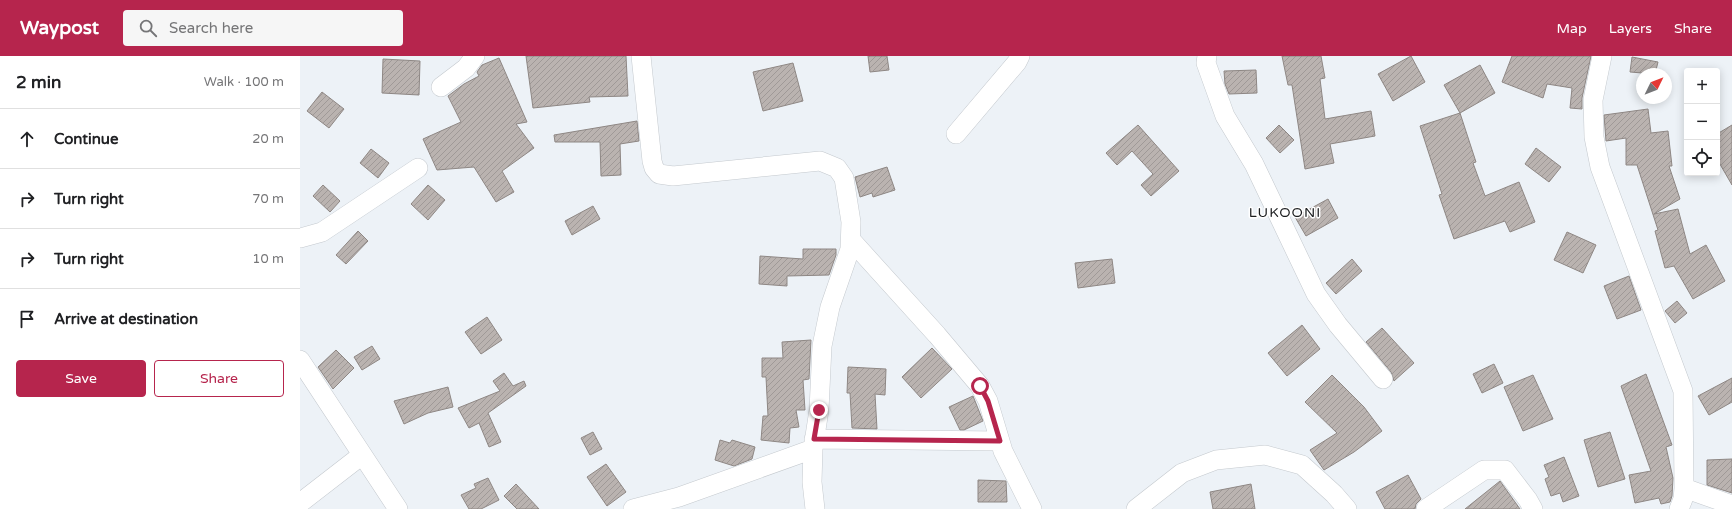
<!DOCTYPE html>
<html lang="en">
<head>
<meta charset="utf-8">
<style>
  :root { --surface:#fff; --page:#f6f6f6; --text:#202124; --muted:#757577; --line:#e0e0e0; --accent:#b6254d }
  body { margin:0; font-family:"Varela Round",sans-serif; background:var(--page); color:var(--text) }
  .controls { position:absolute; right:12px; top:12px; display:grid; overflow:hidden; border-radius:4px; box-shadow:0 2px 10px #0003 }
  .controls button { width:36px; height:36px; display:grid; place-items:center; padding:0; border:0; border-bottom:1px solid var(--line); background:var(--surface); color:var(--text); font:20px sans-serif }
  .compass { position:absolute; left:1336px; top:12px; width:36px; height:36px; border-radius:50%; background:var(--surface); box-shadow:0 2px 10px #0003; rotate:47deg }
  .stop { position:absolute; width:12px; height:12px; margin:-9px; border:3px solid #b6254d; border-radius:50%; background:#fff }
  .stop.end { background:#b6254d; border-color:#fff; box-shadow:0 1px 4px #0008 }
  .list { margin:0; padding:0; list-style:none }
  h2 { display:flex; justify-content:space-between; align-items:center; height:52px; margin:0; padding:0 16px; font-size:17px }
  h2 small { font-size:13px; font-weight:400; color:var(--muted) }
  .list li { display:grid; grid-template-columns:26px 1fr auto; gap:12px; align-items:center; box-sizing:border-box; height:60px; padding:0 16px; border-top:1px solid var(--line) }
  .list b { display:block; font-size:15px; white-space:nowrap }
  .list em { font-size:13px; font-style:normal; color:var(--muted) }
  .actions { display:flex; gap:8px; padding:12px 16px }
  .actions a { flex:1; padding:9px 0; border:1px solid var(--accent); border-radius:4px; text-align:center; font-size:14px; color:var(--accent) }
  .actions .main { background:var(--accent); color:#fff }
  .icon { flex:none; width:22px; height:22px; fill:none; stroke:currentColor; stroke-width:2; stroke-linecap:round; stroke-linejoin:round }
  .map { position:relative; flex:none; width:1432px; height:453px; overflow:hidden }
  header { display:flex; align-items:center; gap:24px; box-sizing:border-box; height:56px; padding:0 20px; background:var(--accent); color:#fff }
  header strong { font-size:19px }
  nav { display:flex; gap:22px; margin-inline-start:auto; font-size:14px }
  .search { width:280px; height:36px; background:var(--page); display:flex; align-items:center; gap:10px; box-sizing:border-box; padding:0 14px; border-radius:4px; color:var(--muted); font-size:15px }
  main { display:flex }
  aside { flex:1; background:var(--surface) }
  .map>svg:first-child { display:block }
  .building { fill:url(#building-hatch); stroke:#8e8784 }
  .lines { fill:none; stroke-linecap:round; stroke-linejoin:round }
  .minor-casing { stroke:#c4c9ce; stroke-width:20 }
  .minor { stroke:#fff; stroke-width:19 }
  .route { stroke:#b6254d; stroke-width:5 }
  .labels { text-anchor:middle; stroke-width:3; stroke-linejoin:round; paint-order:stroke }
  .quarter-label { font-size:14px; letter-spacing:1px; fill:#1a1c1e; stroke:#fff }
</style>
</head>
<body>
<header>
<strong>Waypost</strong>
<div class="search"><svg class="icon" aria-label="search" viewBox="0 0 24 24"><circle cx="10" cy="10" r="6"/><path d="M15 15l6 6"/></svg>Search here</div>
<nav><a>Map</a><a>Layers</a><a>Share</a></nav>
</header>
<main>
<aside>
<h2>2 min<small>Walk · 100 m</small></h2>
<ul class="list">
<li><svg class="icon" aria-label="ahead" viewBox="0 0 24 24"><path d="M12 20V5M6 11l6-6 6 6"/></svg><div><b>Continue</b></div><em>20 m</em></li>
<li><svg class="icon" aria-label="right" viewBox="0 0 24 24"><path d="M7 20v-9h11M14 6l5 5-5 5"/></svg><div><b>Turn right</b></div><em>70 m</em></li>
<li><svg class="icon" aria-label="right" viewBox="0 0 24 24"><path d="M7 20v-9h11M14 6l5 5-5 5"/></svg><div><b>Turn right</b></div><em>10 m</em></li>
<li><svg class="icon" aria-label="arrive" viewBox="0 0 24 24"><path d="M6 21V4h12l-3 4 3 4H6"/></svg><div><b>Arrive at destination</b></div></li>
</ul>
<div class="actions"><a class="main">Save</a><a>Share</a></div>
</aside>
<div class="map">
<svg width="1432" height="453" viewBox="0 0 1432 453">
  <defs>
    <pattern id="building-hatch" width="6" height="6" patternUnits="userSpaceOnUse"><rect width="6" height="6" fill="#bab3b0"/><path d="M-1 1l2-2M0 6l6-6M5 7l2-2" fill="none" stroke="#9f9997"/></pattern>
  </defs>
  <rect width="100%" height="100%" fill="#edf2f7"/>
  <path class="building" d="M 226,0 L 326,0 L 328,40 L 289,41 L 290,46 L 233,52 Z
    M 568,0 L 587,0 L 589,14 L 570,16 Z
    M 982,0 L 1021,0 L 1025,22 L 1020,23 L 1025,63 L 1071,55 L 1075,80 L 1030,88 L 1034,107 L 1005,113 L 992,29 L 988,29 Z
    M 1111,0 L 1125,26 L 1093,45 L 1078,18 Z
    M 1212,0 L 1291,0 L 1282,42 L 1282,53 L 1270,52 L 1272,32 L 1247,28 L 1243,42 L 1202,26 Z
    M 1332,1 L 1358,6 L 1355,18 L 1330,16 Z
    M 199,2 L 227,66 L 216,68 L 234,92 L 202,115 L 214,136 L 196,146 L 174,111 L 137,114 L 123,83 L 161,66 L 148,40 L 164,28 L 179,20 L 177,16 L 182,9 Z
    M 83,3 L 120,5 L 119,39 L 82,37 Z
    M 493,7 L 503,45 L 463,55 L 453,16 Z
    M 1180,9 L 1195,37 L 1160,57 L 1144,29 Z
    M 956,14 L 957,37 L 929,38 L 925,28 L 924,15 Z
    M 22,36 L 44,53 L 29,72 L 7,55 Z
    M 1348,53 L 1351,77 L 1368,75 L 1372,110 L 1369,110 L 1380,143 L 1354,158 L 1378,153 L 1390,198 L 1406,189 L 1425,225 L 1393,243 L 1374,210 L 1365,212 L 1355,175 L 1358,174 L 1337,109 L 1326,109 L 1326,82 L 1306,85 L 1304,59 Z
    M 1160,57 L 1176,106 L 1173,107 L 1185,140 L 1219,126 L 1235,166 L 1210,176 L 1205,165 L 1154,183 L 1139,139 L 1142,138 L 1120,70 Z
    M 337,65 L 339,85 L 320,88 L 321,119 L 301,120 L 300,86 L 255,86 L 254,79 Z
    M 838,69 L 879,115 L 851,140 L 841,129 L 853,118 L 832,95 L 817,109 L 806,97 Z
    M 979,69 L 994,84 L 980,97 L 966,82 Z
    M 1432,69 L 1432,129 L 1417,103 L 1417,78 Z
    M 1236,92 L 1261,111 L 1249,126 L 1225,108 Z
    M 71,93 L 89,107 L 78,122 L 60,107 Z
    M 587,111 L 595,134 L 573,141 L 572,137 L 560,141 L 555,121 Z
    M 23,129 L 40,145 L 30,156 L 13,140 Z
    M 128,129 L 145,144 L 128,164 L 111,148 Z
    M 1028,143 L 1038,162 L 1006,180 L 995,161 Z
    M 293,150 L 300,163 L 272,179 L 265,165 Z
    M 58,175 L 68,185 L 46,208 L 36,199 Z
    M 1267,176 L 1296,189 L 1283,217 L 1254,204 Z
    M 503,193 L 536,193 L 536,199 L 529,219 L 487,220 L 487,230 L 459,228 L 460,200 L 503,203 Z
    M 812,203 L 815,227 L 778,232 L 775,207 Z
    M 1052,203 L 1062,215 L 1036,238 L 1026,227 Z
    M 1329,220 L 1341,254 L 1317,263 L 1304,230 Z
    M 1377,245 L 1387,257 L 1375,267 L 1365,255 Z
    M 187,261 L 202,284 L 181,298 L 165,276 Z
    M 1002,269 L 1020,293 L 987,320 L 968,297 Z
    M 1082,272 L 1114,307 L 1094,325 L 1091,316 L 1066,286 Z
    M 511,284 L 509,323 L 503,324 L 505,354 L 496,354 L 499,371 L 490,372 L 489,387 L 461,384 L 463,360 L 468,360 L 466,321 L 462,321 L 462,302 L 483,302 L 482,286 Z
    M 72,290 L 80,303 L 62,314 L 54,301 Z
    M 632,292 L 652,313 L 621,342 L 602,321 Z
    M 36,294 L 54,312 L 33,333 L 18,311 Z
    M 1194,308 L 1203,327 L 1182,337 L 1173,318 Z
    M 548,311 L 586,313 L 585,339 L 575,338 L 577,373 L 552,372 L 550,337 L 547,337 Z
    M 204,317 L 213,330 L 224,325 L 226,330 L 188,357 L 201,386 L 189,391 L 179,367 L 169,372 L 158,352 L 200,335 L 193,325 Z
    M 1346,318 L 1372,389 L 1366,391 L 1373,422 L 1372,440 L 1370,446 L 1361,448 L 1359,442 L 1335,447 L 1329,419 L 1351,415 L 1321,330 Z
    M 1032,319 L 1064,351 L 1082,375 L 1054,396 L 1024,414 L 1010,394 L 1037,377 L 1005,346 Z
    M 1233,319 L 1253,363 L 1223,375 L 1204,331 Z
    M 1432,322 L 1432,346 L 1409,359 L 1398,340 Z
    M 148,331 L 153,351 L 128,357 L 104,368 L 94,345 Z
    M 673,340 L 683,365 L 664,374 L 660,374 L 649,351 Z
    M 293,376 L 302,393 L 290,399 L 281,382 Z
    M 1310,376 L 1325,423 L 1298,431 L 1284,384 Z
    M 420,384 L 430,387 L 432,384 L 455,391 L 452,403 L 434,410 L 415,404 Z
    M 1264,401 L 1279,440 L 1263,446 L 1260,437 L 1251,440 L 1245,423 L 1249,421 L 1244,409 Z
    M 1432,403 L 1432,437 L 1407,429 L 1407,404 Z
    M 306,408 L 326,436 L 307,450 L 287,421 Z
    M 1108,419 L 1121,443 L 1116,448 L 1115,453 L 1085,453 L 1076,436 Z
    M 188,422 L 199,444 L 181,453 L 169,453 L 161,439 L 176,432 L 174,428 Z
    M 678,424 L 706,425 L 707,446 L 678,446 Z
    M 1200,425 L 1220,453 L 1165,453 Z
    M 216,428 L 239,453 L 217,453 L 204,440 Z
    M 951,428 L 955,453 L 913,453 L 910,436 Z"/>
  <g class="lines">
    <defs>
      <path id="minor" d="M 341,0 L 352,105 L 354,112 L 359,118 L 373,120 L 520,105 L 537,112 L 544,122 L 551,166 L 550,193 L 530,251 L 522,290 L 519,354 L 513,393 L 512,426 L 515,453
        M 907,0 L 906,7 L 925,60 L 954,108 L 1016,238 L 1038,269 L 1083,323
        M 1302,0 L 1293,44 L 1294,81 L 1300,111 L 1383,335 L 1384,432 L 1383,443 L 1379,453
        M 141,31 L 166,12 L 175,0
        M 656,78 L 717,6 L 720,0
        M 0,182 L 22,176 L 118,112
        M 551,184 L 637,279 L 680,330 L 688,345 L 703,395 L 732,453
        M 0,304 L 98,453
        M 514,383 L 700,385
        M 1384,432 L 1432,449
        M 0,447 L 62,399
        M 333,453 L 379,441 L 513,393
        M 836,453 L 882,417 L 916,404 L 965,399 L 1002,409 L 1034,438 L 1047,453
        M 1126,453 L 1184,414 L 1205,414 L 1228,444 L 1233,453"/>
    </defs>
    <use href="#minor" class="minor-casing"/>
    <use href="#minor" class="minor"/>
  </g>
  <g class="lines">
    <path class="route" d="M 519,354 L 514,383 L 700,385 L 688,345 L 680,330"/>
  </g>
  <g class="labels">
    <g class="quarter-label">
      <text x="985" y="161">LUKOONI</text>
    </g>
  </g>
</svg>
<div class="controls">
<button>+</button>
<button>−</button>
<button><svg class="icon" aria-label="locate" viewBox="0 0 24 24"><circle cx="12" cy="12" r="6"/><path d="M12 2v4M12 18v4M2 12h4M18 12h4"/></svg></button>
</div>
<svg class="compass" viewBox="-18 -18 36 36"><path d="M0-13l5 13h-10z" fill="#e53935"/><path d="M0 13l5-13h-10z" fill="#757577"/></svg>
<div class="stop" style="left:680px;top:330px"></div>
<div class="stop end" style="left:519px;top:354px"></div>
</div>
</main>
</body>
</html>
